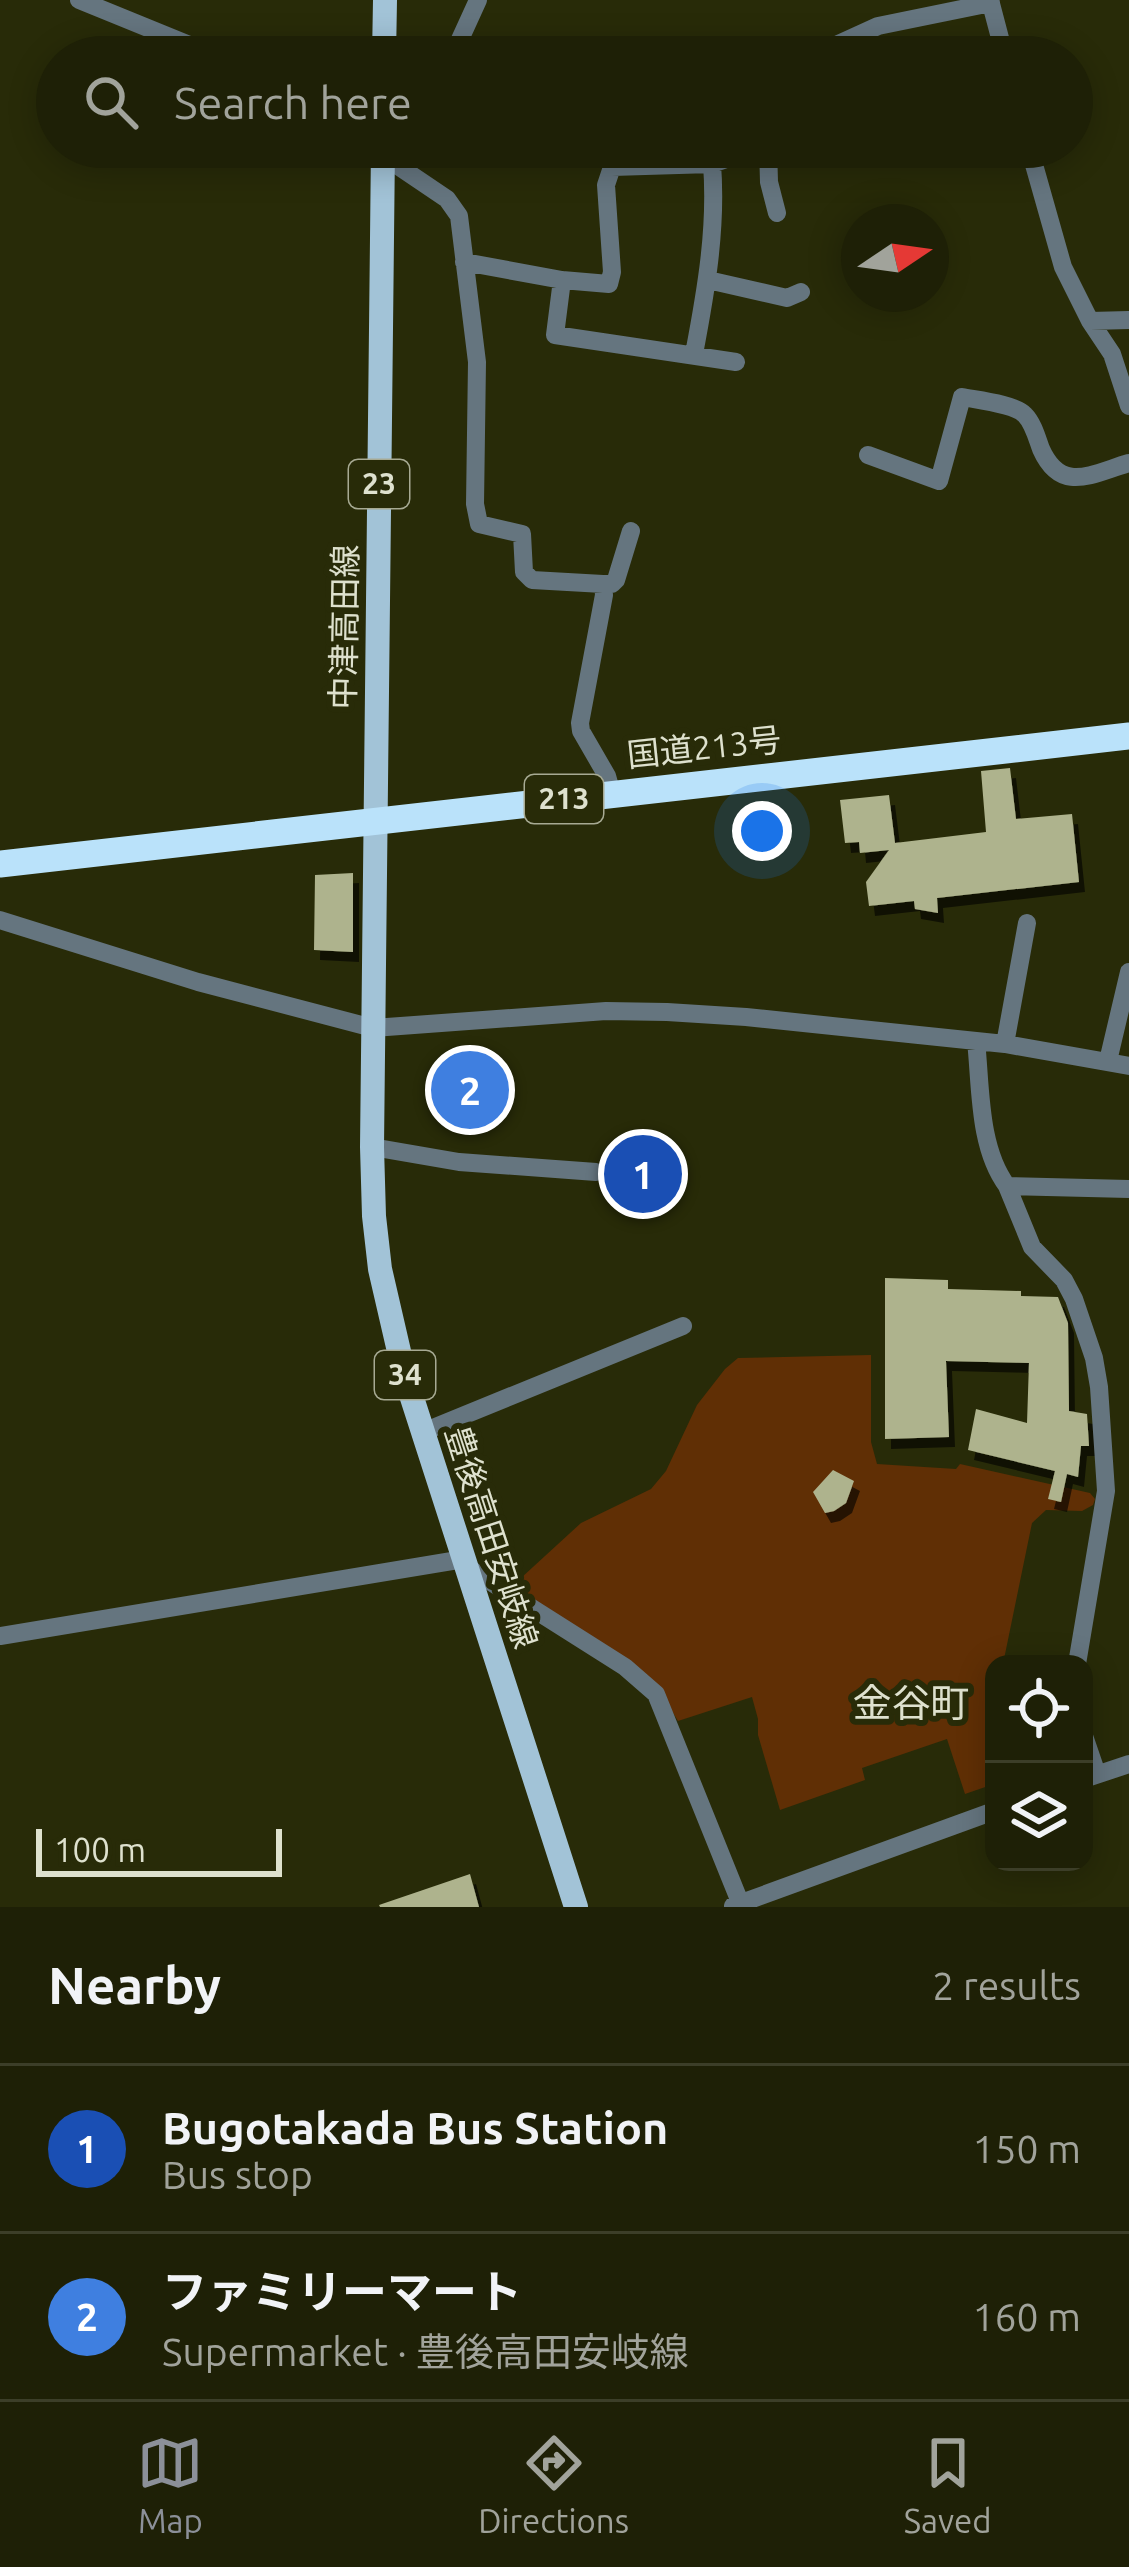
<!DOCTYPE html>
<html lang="en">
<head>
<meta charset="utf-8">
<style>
  :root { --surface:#1e2006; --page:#2b2d14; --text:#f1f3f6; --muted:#a1a39b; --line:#3c3e28; --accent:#8c9099 }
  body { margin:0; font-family:Ubuntu,"Noto Sans JP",sans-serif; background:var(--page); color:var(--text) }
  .controls { position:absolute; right:36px; bottom:36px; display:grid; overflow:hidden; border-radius:24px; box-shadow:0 6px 30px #0003 }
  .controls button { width:108px; height:108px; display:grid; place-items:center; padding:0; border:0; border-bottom:3px solid var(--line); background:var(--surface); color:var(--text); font:60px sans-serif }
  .compass { position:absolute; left:841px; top:204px; width:108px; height:108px; border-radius:50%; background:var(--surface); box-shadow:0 6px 30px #0003; rotate:77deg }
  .scale { position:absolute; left:36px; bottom:30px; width:246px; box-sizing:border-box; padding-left:12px; border:6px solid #dee1ce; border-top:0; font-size:33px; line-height:42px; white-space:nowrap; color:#dee1ce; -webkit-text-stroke:9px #282b08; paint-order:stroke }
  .you { position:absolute; left:762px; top:831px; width:42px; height:42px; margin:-30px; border:9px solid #fff; border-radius:50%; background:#1a73e8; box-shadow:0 0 0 18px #1a73e833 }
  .badge { display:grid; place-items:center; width:78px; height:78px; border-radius:50%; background:var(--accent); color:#fff; font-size:39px; font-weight:700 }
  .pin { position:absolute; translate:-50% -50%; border:6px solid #fff; box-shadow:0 3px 12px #0006 }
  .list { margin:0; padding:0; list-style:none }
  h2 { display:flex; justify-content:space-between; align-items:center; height:156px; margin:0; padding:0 48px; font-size:51px }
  h2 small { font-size:39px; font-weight:400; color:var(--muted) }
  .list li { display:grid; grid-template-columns:78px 1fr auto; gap:36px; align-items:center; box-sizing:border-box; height:168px; padding:0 48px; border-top:3px solid var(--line) }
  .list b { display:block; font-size:45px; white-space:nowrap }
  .list p { margin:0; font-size:39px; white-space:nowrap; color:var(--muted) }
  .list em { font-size:39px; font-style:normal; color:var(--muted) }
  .icon { flex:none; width:66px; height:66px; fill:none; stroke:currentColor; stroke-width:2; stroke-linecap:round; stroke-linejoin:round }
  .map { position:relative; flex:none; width:1129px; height:1907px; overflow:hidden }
  .search { position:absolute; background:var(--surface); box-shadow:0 6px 30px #0003; left:36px; right:36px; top:36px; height:132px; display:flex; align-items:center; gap:30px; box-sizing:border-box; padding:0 42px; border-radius:66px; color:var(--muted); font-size:45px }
  .sheet { height:492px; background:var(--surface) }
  nav { display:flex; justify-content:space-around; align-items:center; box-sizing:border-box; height:168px; border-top:3px solid var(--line); background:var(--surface); font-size:33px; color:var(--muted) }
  nav a { display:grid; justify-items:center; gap:6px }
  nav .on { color:var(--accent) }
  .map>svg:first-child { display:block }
  .green { fill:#602f05 }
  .building { fill:#aeb38d; filter:url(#shadow) }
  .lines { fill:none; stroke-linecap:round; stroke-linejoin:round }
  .minor { stroke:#65757f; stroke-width:18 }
  .major { stroke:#a2c3d7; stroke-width:24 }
  .highway { stroke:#bae2fa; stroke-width:27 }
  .labels { text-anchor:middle; stroke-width:12; stroke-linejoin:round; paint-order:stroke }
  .shield { fill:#282b08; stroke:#a7aa93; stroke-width:3 }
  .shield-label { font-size:30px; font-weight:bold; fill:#dee1ce }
  .street-label { font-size:33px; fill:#dee1ce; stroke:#282b08 }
  .quarter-label { font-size:39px; fill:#dee1ce; stroke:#282b08 }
</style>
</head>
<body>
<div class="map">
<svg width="1129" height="1907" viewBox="0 0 1129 1907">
  <defs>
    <filter id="shadow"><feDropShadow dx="6" dy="10" stdDeviation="0" flood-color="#0009"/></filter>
  </defs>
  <rect width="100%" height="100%" fill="#282b08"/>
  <path class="green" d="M 871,1355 L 871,1442 L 877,1464 L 956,1469 L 960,1464 L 1090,1493 L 1095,1499 L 1093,1505 L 1082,1511 L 1046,1510 L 1032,1523 L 1003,1664 L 994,1664 L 994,1784 L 965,1794 L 947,1739 L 862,1768 L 865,1780 L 780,1810 L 758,1735 L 758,1719 L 752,1697 L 678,1721 L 658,1688 L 518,1591 L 521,1578 L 581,1523 L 651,1489 L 666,1471 L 697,1405 L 725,1369 L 738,1358 Z"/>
  <path class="building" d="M 1010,768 L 1016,819 L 1072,814 L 1079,882 L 937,898 L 938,913 L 915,909 L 914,901 L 869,906 L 866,882 L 889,850 L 860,853 L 859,842 L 845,843 L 840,800 L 889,795 L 895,843 L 986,832 L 981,771 Z
    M 353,873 L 353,952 L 314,950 L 315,875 Z
    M 885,1278 L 948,1280 L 948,1289 L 1021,1291 L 1021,1296 L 1058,1297 L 1068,1323 L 1069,1411 L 1087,1414 L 1089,1446 L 1081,1446 L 1078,1477 L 1067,1474 L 1061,1502 L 1048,1499 L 1055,1471 L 968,1450 L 976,1409 L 1027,1423 L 1029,1363 L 946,1361 L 949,1437 L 885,1439 Z
    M 833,1470 L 854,1481 L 846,1503 L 834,1511 L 825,1513 L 813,1492 Z
    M 470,1874 L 479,1907 L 380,1907 L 379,1905 Z"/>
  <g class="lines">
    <path class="minor" d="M 79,0 L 219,57
      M 990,0 L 1005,57
      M 452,57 L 478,0
      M 810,57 L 878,26 L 991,3
      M 370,147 L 447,199 L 459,216 L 477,362 L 475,504 L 479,524 L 522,534 L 524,572 L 532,580 L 603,584 L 612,584 L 616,580 L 631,531
      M 768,147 L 769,182 L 777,213
      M 1029,147 L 1063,267 L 1090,321 L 1112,354 L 1129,406
      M 464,262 L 562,280 L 609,284 L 612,272 L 606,185 L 612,167 L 712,164 L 760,147
      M 562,280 L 555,335 L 736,362
      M 708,280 L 787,298 L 801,292
      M 1090,321 L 1129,320
      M 694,354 C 706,291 717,228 712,164
      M 868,455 L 939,481 L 962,397 C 977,400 1015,404 1025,415 C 1033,423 1037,438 1041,449 C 1061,494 1091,474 1129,463
      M 603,584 L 604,595 L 580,723 L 581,731 L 607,776 L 612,794
      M 0,920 L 198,982 L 373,1028 L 606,1011 L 667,1012 L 746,1017 L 1005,1044 L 1129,1066
      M 976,1041 C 981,1086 978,1147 1007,1186 L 1129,1189
      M 1005,1044 L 1027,923
      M 1108,1061 L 1129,972
      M 372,1147 L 459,1162 L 596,1172
      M 1007,1186 L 1032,1247 L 1064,1280 L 1074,1299 L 1094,1358 L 1099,1387 L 1106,1491 L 1077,1664
      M 423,1432 L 683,1326
      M 467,1567 L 625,1667 L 656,1694 L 742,1907
      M 0,1636 L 464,1559
      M 1084,1736 L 1097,1774
      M 1084,1779 L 1129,1764
      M 733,1906 L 994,1811"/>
    <path class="major" d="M 384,57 L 385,0
      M 383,147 L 372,1147 L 374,1216 L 380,1269 L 404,1373 L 576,1907"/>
    <path class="highway" d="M 0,864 L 1129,736"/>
  </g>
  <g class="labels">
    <g class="shield">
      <rect x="349" y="460" width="60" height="48" rx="9"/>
      <rect x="525" y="775" width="78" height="48" rx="9"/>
      <rect x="375" y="1351" width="60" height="48" rx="9"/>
    </g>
    <g class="shield-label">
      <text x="379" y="494">23</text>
      <text x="564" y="809">213</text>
      <text x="405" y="1385">34</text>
    </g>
    <g class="street-label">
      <text transform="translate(344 627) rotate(-89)" y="12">中津高田線</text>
      <text transform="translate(704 747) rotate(-6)" y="12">国道213号</text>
      <text transform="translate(492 1537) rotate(72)" y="12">豊後高田安岐線</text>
    </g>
    <g class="quarter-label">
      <text x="911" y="1717">金谷町</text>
    </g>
  </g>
</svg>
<div class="controls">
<button><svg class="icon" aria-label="locate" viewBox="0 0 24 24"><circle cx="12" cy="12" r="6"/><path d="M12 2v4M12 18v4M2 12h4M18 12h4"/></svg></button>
<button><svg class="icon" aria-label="layers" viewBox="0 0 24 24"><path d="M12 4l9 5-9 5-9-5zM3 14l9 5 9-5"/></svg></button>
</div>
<svg class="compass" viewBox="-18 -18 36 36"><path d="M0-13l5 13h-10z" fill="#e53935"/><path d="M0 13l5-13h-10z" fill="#a1a39b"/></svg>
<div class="scale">100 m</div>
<div class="you"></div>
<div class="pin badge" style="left:643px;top:1174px;background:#1a4fb4">1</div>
<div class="pin badge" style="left:470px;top:1090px;background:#3f7fe0">2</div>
<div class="search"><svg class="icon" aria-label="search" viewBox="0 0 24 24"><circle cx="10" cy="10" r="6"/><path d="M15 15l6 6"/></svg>Search here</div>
</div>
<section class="sheet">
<h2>Nearby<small>2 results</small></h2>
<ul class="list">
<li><span class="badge" style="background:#1a4fb4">1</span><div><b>Bugotakada Bus Station</b><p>Bus stop</p></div><em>150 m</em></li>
<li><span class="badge" style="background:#3f7fe0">2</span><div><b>ファミリーマート</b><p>Supermarket · 豊後高田安岐線</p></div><em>160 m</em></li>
</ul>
</section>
<nav>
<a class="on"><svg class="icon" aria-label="map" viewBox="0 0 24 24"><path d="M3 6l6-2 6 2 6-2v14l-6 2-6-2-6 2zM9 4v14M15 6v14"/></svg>Map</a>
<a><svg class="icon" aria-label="directions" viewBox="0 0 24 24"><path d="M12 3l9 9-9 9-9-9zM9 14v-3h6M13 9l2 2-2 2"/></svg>Directions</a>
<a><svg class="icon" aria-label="saved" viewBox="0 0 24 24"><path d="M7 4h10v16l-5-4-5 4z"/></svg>Saved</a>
</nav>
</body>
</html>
